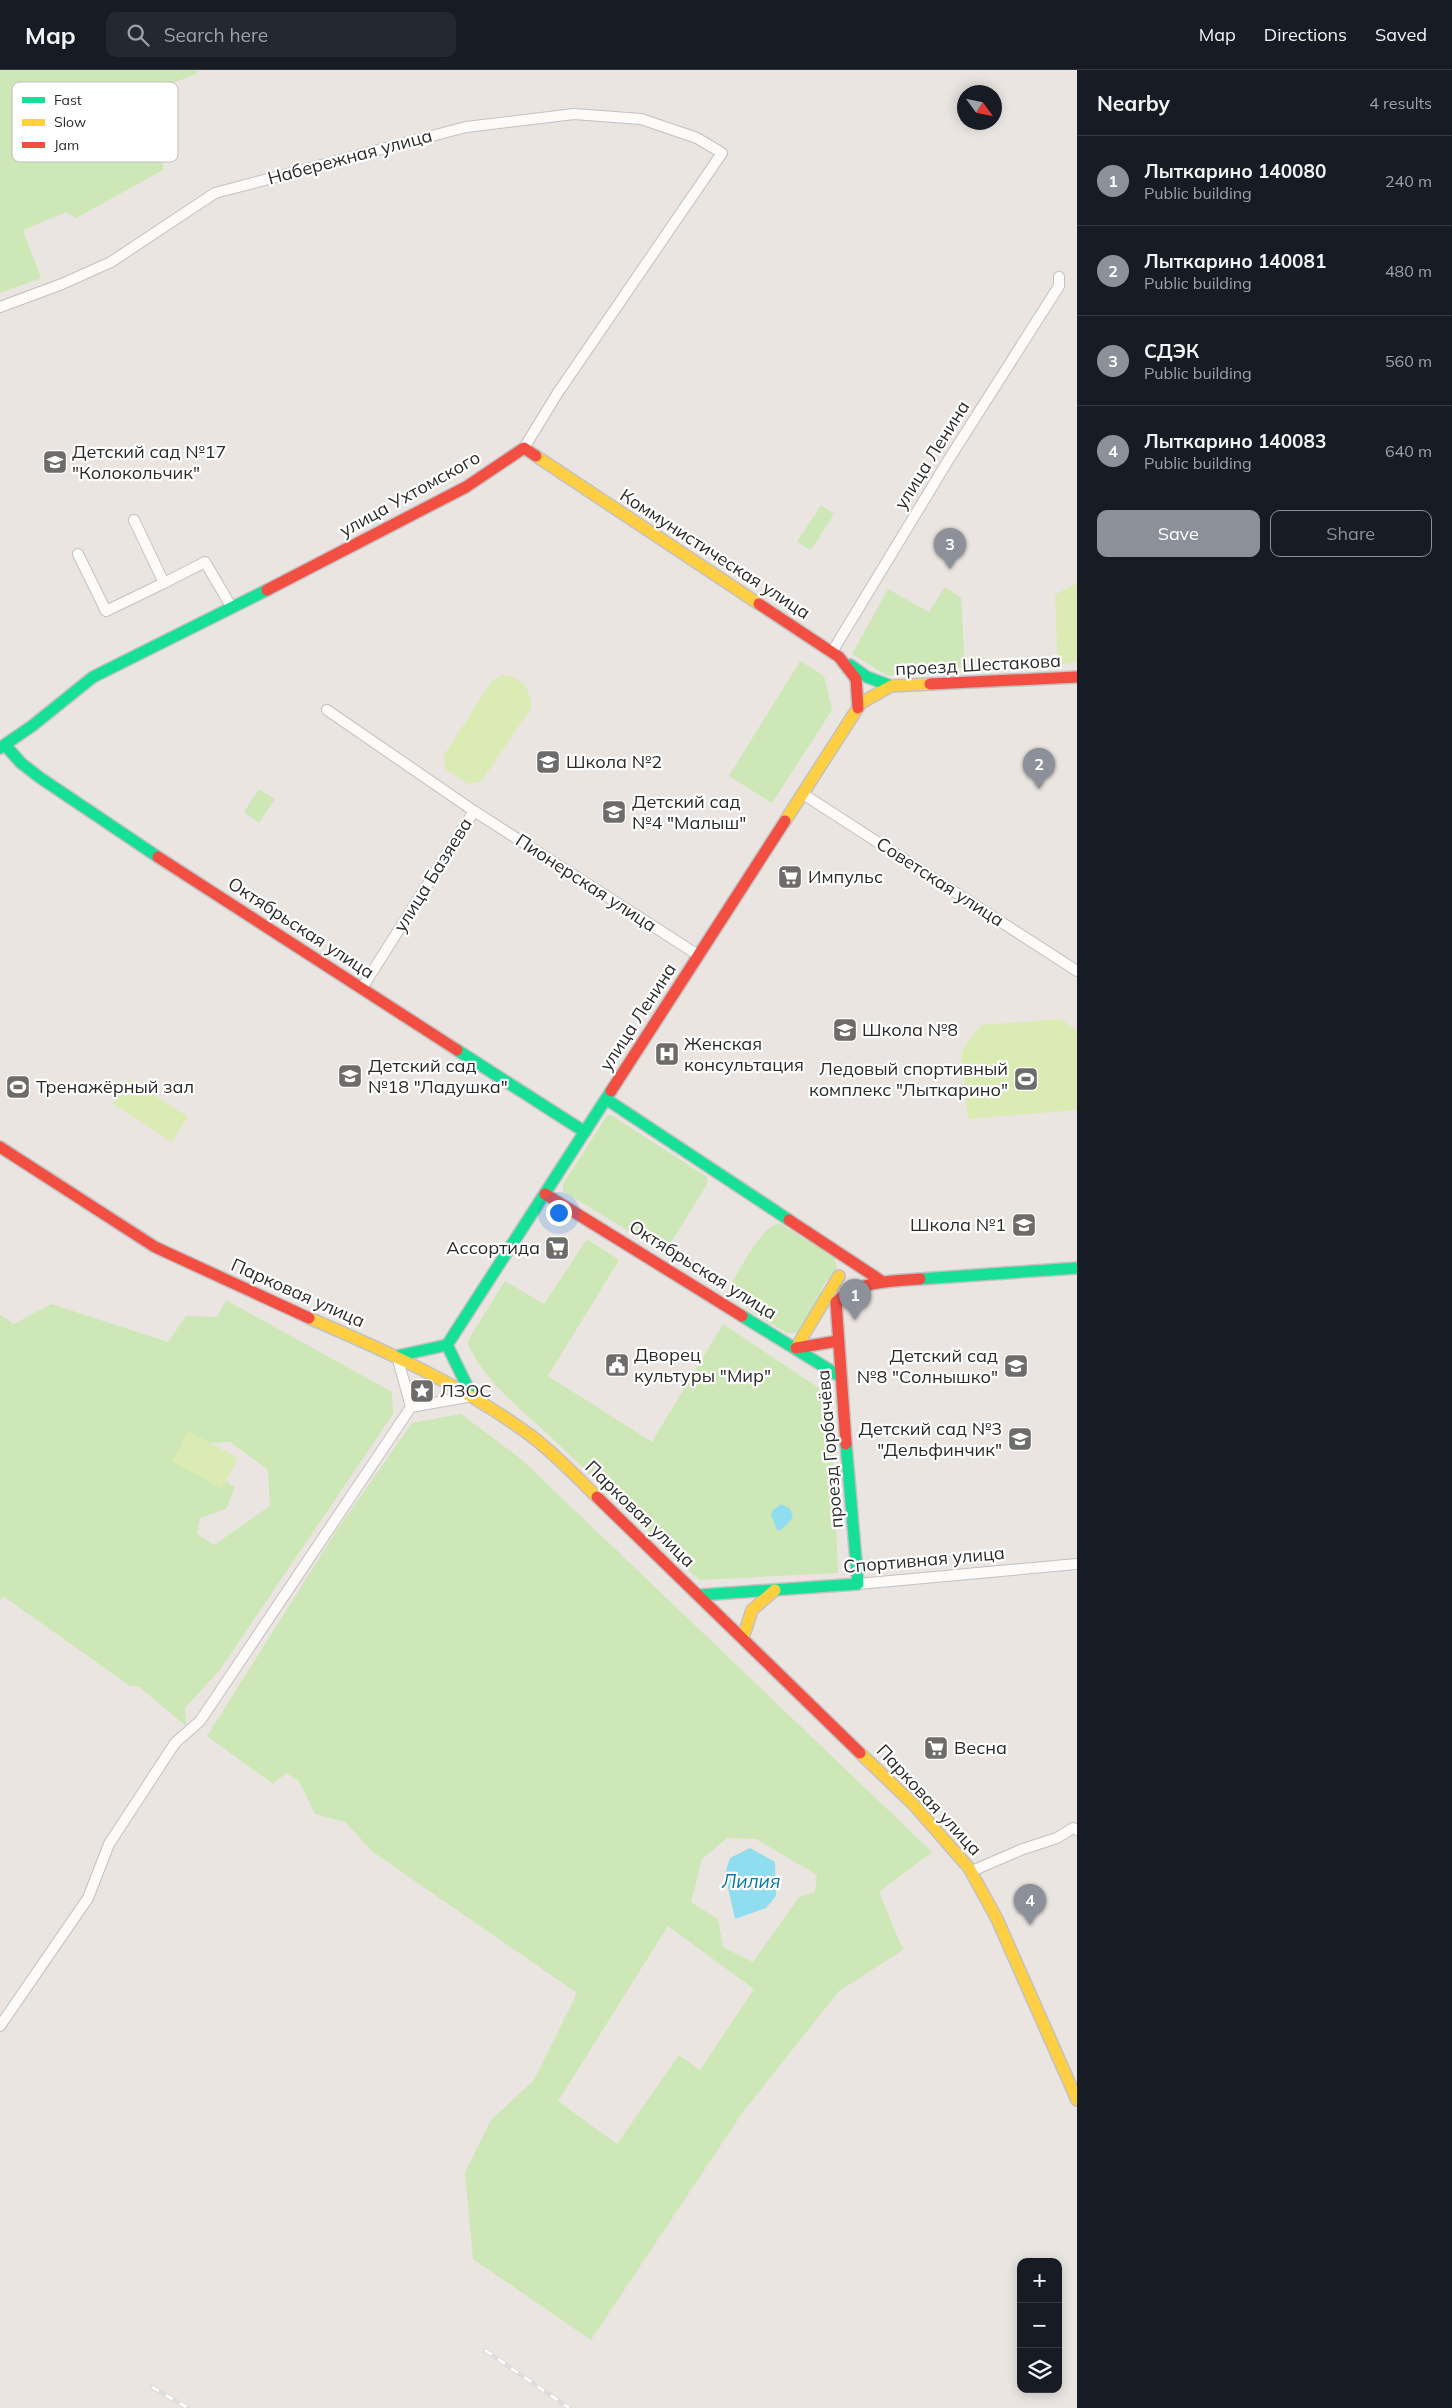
<!DOCTYPE html>
<html lang="en">
<head>
<meta charset="utf-8">
<style>
  :root { --surface:#171b24; --page:#242831; --text:#f1f3f6; --muted:#9ea1a6; --line:#363941; --accent:#8c9099 }
  body { margin:0; font-family:Mulish,sans-serif; background:var(--page); color:var(--text) }
  .controls { position:absolute; right:15px; bottom:15px; display:grid; overflow:hidden; border-radius:10px; box-shadow:0 2px 12px #0003 }
  .controls button { width:45px; height:45px; display:grid; place-items:center; padding:0; border:0; border-bottom:1px solid var(--line); background:var(--surface); color:var(--text); font:25px sans-serif }
  .compass { position:absolute; left:957px; top:15px; width:45px; height:45px; border-radius:50%; background:var(--surface); box-shadow:0 2px 12px #0003; rotate:123deg }
  .you { position:absolute; left:558px; top:1142px; width:18px; height:18px; margin:-12px; border:4px solid #fff; border-radius:50%; background:#1a73e8; box-shadow:0 0 0 8px #1a73e833 }
  .badge { display:grid; place-items:center; width:32px; height:32px; border-radius:50%; background:var(--accent); color:#fff; font-size:16px; font-weight:700 }
  .pin { position:absolute; translate:-50% -41px; filter:drop-shadow(0 1px 2px #0008) }
  .pin::after { content:''; position:absolute; top:26px; width:18px; height:15px; background:inherit; clip-path:polygon(0 0,100% 0,50% 100%) }
  .list { margin:0; padding:0; list-style:none }
  h2 { display:flex; justify-content:space-between; align-items:center; height:65px; margin:0; padding:0 20px; font-size:21px }
  h2 small { font-size:16px; font-weight:400; color:var(--muted) }
  .list li { display:grid; grid-template-columns:32px 1fr auto; gap:15px; align-items:center; box-sizing:border-box; height:90px; padding:0 20px; border-top:1px solid var(--line) }
  .list b { display:block; font-size:19px; white-space:nowrap }
  .list p { margin:0; font-size:16px; white-space:nowrap; color:var(--muted) }
  .list em { font-size:16px; font-style:normal; color:var(--muted) }
  .actions { display:flex; gap:10px; padding:15px 20px }
  .actions a { flex:1; padding:11px 0; border:1px solid var(--accent); border-radius:10px; text-align:center; font-size:18px; color:var(--accent) }
  .actions .main { background:var(--accent); color:#fff }
  .icon { flex:none; width:28px; height:28px; fill:none; stroke:currentColor; stroke-width:2; stroke-linecap:round; stroke-linejoin:round }
  .map { position:relative; flex:none; width:1077px; height:2338px; overflow:hidden }
  header { display:flex; align-items:center; gap:30px; box-sizing:border-box; height:70px; padding:0 25px; background:var(--surface); border-bottom:1px solid var(--line) }
  header strong { font-size:24px }
  nav { display:flex; gap:28px; margin-inline-start:auto; font-size:18px }
  .search { width:350px; height:45px; background:var(--page); display:flex; align-items:center; gap:12px; box-sizing:border-box; padding:0 18px; border-radius:10px; color:var(--muted); font-size:19px }
  main { display:flex }
  aside { flex:1; background:var(--surface) }
  .map>svg:first-child { display:block }
  .green { fill:#cde7b7; fill-rule:evenodd }
  .pitch { fill:#daebb4 }
  .water { fill:#8fddef }
  .lines { fill:none; stroke-linecap:round; stroke-linejoin:round }
  .street-casing { stroke:#c3c1c2; stroke-width:12 }
  .fast-casing { stroke:#c3c1c2; stroke-width:14 }
  .slow-casing { stroke:#c3c1c2; stroke-width:14 }
  .jam-casing { stroke:#c3c1c2; stroke-width:14 }
  .street { stroke:#fcfbfa; stroke-width:10 }
  .fast { stroke:#16e098; stroke-width:11 }
  .slow { stroke:#ffcf43; stroke-width:11 }
  .jam { stroke:#f24e42; stroke-width:11 }
  .rail-casing { stroke:#dddddf; stroke-width:4.5 }
  .rail { stroke:#fff; stroke-width:2.5; stroke-dasharray:8; stroke-linecap:butt }
  .labels { text-anchor:middle; stroke-width:4.5; stroke-linejoin:round; paint-order:stroke }
  .street-label { font-size:18px; fill:#2b2b2b; stroke:#fff }
  .poi-label { font-size:18px; fill:#2b2b2b; stroke:#fff; text-anchor:start }
  .water-label { font-size:19px; font-style:italic; fill:#0578a5; stroke:#fff }
  .key { fill:#fff; stroke:#bfbfbf; stroke-width:1 }
  .key-label { font-size:14px; fill:#2b2b2b }
</style>
</head>
<body>
<header>
<strong>Map</strong>
<div class="search"><svg class="icon" aria-label="search" viewBox="0 0 24 24"><circle cx="10" cy="10" r="6"/><path d="M15 15l6 6"/></svg>Search here</div>
<nav><a>Map</a><a>Directions</a><a>Saved</a></nav>
</header>
<main>
<div class="map">
<svg width="1077" height="2338" viewBox="0 0 1077 2338">
  <rect width="100%" height="100%" fill="#eae5e0"/>
  <path class="green" d="M 0,0 L 197,0 L 196,4 L 163,17 L 163,100 L 76,148 L 66,142 L 23,160 L 41,208 L 0,223 Z
    M 821,435 L 834,444 L 811,480 L 797,472 Z
    M 945,517 L 961,528 L 965,597 L 888,606 L 852,584 L 888,519 L 929,542 Z
    M 800,591 L 824,606 L 832,640 L 772,733 L 729,706 Z
    M 259,719 L 275,729 L 259,753 L 244,742 Z
    M 611,1045 L 707,1107 L 707,1114 L 670,1174 L 661,1181 L 563,1121 L 563,1114 L 606,1047 Z
    M 778,1153 L 834,1186 L 837,1199 L 823,1216 L 810,1253 L 802,1263 L 787,1263 C 770,1252 732,1236 731,1214 C 742,1197 759,1160 778,1153 Z
    M 587,1169 L 619,1190 L 548,1306 L 652,1372 L 723,1254 L 819,1318 L 831,1337 L 838,1503 L 699,1510 C 651,1463 602,1416 554,1370 C 521,1338 486,1315 467,1272 L 505,1211 L 544,1234 Z
    M 226,1230 L 392,1322 L 393,1344 L 219,1601 L 185,1638 L 186,1656 L 138,1616 L 130,1616 L 3,1526 L 0,1530 L 0,1245 L 14,1254 L 51,1234 L 168,1272 L 186,1246 L 217,1247 ZM 230,1372 L 268,1400 L 270,1436 L 214,1475 L 197,1464 L 200,1448 L 226,1439 L 235,1418 L 226,1411 L 215,1416 L 186,1392 L 200,1373 Z
    M 461,1344 L 521,1389 L 932,1782 L 879,1822 L 903,1880 L 839,1921 L 743,2042 L 591,2270 L 473,2189 L 465,2103 L 491,2050 L 534,2010 L 577,1923 L 373,1782 L 345,1752 L 315,1744 L 299,1711 L 286,1703 L 273,1714 L 207,1666 L 337,1460 L 412,1353 ZM 727,1768 L 756,1769 L 817,1805 L 815,1822 L 799,1827 L 753,1892 L 723,1877 L 718,1849 L 691,1832 L 702,1789 ZM 668,1856 L 754,1919 L 700,2000 L 679,1985 L 617,2074 L 558,2031 Z"/>
  <path class="pitch" d="M 1077,512 L 1077,591 L 1058,595 L 1055,525 Z
    M 503,605 C 523,608 530,618 531,638 L 485,706 L 479,712 L 468,714 L 445,699 L 444,685 L 492,611 Z
    M 1061,949 L 1077,960 L 1077,1040 L 968,1049 L 961,982 L 981,955 Z
    M 129,1009 L 188,1047 L 172,1072 L 113,1034 Z
    M 188,1361 L 238,1388 L 222,1419 L 172,1391 Z"/>
  <path class="water" d="M 781,1434 L 790,1439 L 793,1448 L 781,1460 L 777,1460 L 771,1445 L 773,1440 Z
    M 750,1778 L 775,1792 L 776,1826 L 766,1838 L 735,1849 L 725,1804 L 730,1788 Z"/>
  <g class="lines">
    <defs>
      <path id="street" d="M 0,237 L 62,214 L 111,192 L 215,123 L 466,57 L 574,44 L 641,49 L 697,68 L 722,83 L 557,324 L 524,378
        M 134,450 L 164,513 L 205,492 L 232,538
        M 78,484 L 106,541 L 164,513
        M 832,582 L 949,389 L 1059,216 L 1059,207
        M 327,640 L 474,741 L 362,918
        M 803,724 L 1077,901
        M 474,741 L 698,885
        M 397,1286 L 411,1337
        M 858,1514 L 1077,1494
        M 972,1801 L 1023,1779 L 1057,1768 L 1073,1758 L 1077,1760
        M 0,1956 L 88,1828 L 109,1774 L 175,1673 L 200,1651 L 411,1337 L 472,1326"/>
      <path id="fast" d="M 850,595 L 867,607 L 891,616
        M 5,675 L 21,693 L 39,707 L 158,787
        M 0,678 L 32,656 L 93,607 L 267,520
        M 457,980 L 585,1062
        M 606,1029 L 789,1150
        M 920,1209 L 1077,1198
        M 742,1246 L 841,1307
        M 447,1275 L 472,1326
        M 397,1286 L 447,1275 L 611,1021
        M 700,1525 L 858,1514 L 846,1374"/>
      <path id="slow" d="M 536,386 L 759,534
        M 785,751 L 861,633 L 891,616 L 930,614
        M 309,1248 C 386,1281 462,1315 530,1365 C 554,1383 576,1406 597,1427
        M 796,1278 L 839,1206
        M 743,1568 L 752,1540 L 775,1520
        M 860,1683 L 914,1735 L 969,1798 L 997,1849 L 1077,2030"/>
      <path id="jam" d="M 267,520 L 466,417 L 524,378 L 536,386
        M 759,534 L 839,587 L 856,609 L 858,638
        M 930,614 L 1077,607
        M 158,787 L 457,980
        M 611,1021 L 785,751
        M 0,1077 L 155,1177 L 309,1248
        M 545,1124 L 742,1246
        M 789,1150 L 883,1212
        M 796,1278 L 838,1271
        M 846,1374 L 836,1232 C 859,1211 890,1211 920,1209
        M 597,1427 L 860,1683"/>
    </defs>
    <use href="#street" class="street-casing"/>
    <use href="#fast" class="fast-casing"/>
    <use href="#slow" class="slow-casing"/>
    <use href="#jam" class="jam-casing"/>
    <use href="#street" class="street"/>
    <use href="#fast" class="fast"/>
    <use href="#slow" class="slow"/>
    <use href="#jam" class="jam"/>
    <defs>
      <path id="rail" d="M 485,2280 L 569,2338
        M 152,2317 L 188,2338"/>
    </defs>
    <use href="#rail" class="rail-casing"/>
    <use href="#rail" class="rail"/>
  </g>
  <defs>
    <symbol id="school-square" viewBox="-11 -11 22 22"><rect x="-9" y="-9" width="18" height="18" rx="4" fill="#6e6c6a" stroke="#fff"/><path d="M0-5L7-2L0 1L-7-2ZM-4 1L0 2.5L4 1V4Q0 6-4 4Z" fill="#fff"/></symbol>
    <symbol id="supermarket-square" viewBox="-11 -11 22 22"><rect x="-9" y="-9" width="18" height="18" rx="4" fill="#6e6c6a" stroke="#fff"/><path d="M-6-5.5h2.5l.6 2H6L4.5 2H-2.5L-4.4-4H-6ZM-1.5 3.2a1.3 1.3 0 1 0 .1 0ZM3 3.2a1.3 1.3 0 1 0 .1 0Z" fill="#fff"/></symbol>
    <symbol id="hospital-square" viewBox="-11 -11 22 22"><rect x="-9" y="-9" width="18" height="18" rx="4" fill="#6e6c6a" stroke="#fff"/><path d="M-5-5h3v3.5h4V-5h3V5h-3V1.5h-4V5h-3Z" fill="#fff"/></symbol>
    <symbol id="stadium-square" viewBox="-11 -11 22 22"><rect x="-9" y="-9" width="18" height="18" rx="4" fill="#6e6c6a" stroke="#fff"/><path d="M0-5a6.5 5 0 1 0 0 10a6.5 5 0 1 0 0-10ZM-3.5-1.8h7v3.6h-7Z" fill="#fff"/></symbol>
    <symbol id="civic-square" viewBox="-11 -11 22 22"><rect x="-9" y="-9" width="18" height="18" rx="4" fill="#6e6c6a" stroke="#fff"/><path d="M-.6-6.5H3V-4.5H.6V-3L4-1V1h2V6H-6V1h2V-1L-.6-3ZM-1.2 2.5V6h2.4V2.5Z" fill="#fff"/></symbol>
    <symbol id="sight-square" viewBox="-11 -11 22 22"><rect x="-9" y="-9" width="18" height="18" rx="4" fill="#6e6c6a" stroke="#fff"/><path d="M0-6L1.8-2.2L6-1.7L2.9 1.2L3.7 5.4L0 3.3L-3.7 5.4L-2.9 1.2L-6-1.7L-1.8-2.2Z" fill="#fff"/></symbol>
  </defs>
  <g fill-rule="evenodd">
    <use href="#school-square" x="41" y="378" width="28" height="28"/>
    <use href="#school-square" x="534" y="678" width="28" height="28"/>
    <use href="#school-square" x="600" y="728" width="28" height="28"/>
    <use href="#supermarket-square" x="776" y="793" width="28" height="28"/>
    <use href="#school-square" x="831" y="946" width="28" height="28"/>
    <use href="#hospital-square" x="653" y="970" width="28" height="28"/>
    <use href="#school-square" x="336" y="992" width="28" height="28"/>
    <use href="#stadium-square" x="1012" y="995" width="28" height="28"/>
    <use href="#stadium-square" x="4" y="1003" width="28" height="28"/>
    <use href="#school-square" x="1010" y="1141" width="28" height="28"/>
    <use href="#supermarket-square" x="543" y="1164" width="28" height="28"/>
    <use href="#civic-square" x="603" y="1281" width="28" height="28"/>
    <use href="#school-square" x="1002" y="1282" width="28" height="28"/>
    <use href="#sight-square" x="408" y="1307" width="28" height="28"/>
    <use href="#school-square" x="1006" y="1355" width="28" height="28"/>
    <use href="#supermarket-square" x="922" y="1664" width="28" height="28"/>
  </g>
  <g class="labels">
    <g class="street-label">
      <text transform="translate(350 87) rotate(-15)" y="6">Набережная улица</text>
      <text transform="translate(932 385) rotate(-58)" y="6">улица Ленина</text>
      <text transform="translate(410 424) rotate(-29)" y="6">улица Ухтомского</text>
      <text transform="translate(715 484) rotate(33)" y="6">Коммунистическая улица</text>
      <text transform="translate(978 595) rotate(-3)" y="6">проезд Шестакова</text>
      <text transform="translate(433 805) rotate(-58)" y="6">улица Базяева</text>
      <text transform="translate(940 812) rotate(33)" y="6">Советская улица</text>
      <text transform="translate(586 813) rotate(33)" y="6">Пионерская улица</text>
      <text transform="translate(301 858) rotate(33)" y="6">Октябрьская улица</text>
      <text transform="translate(638 947) rotate(-57)" y="6">улица Ленина</text>
      <text transform="translate(703 1200) rotate(32)" y="6">Октябрьская улица</text>
      <text transform="translate(298 1223) rotate(24)" y="6">Парковая улица</text>
      <text transform="translate(830 1379) rotate(-95)" y="6">проезд Горбачёва</text>
      <text transform="translate(640 1444) rotate(44)" y="6">Парковая улица</text>
      <text transform="translate(924 1490) rotate(-5)" y="6">Спортивная улица</text>
      <text transform="translate(929 1730) rotate(47)" y="6">Парковая улица</text>
    </g>
    <g class="poi-label">
      <text x="72" y="388">Детский сад №17<tspan x="72" dy="21">"Колокольчик"</tspan></text>
      <text x="566" y="698">Школа №2</text>
      <text x="632" y="738">Детский сад<tspan x="632" dy="21">№4 "Малыш"</tspan></text>
      <text x="808" y="813">Импульс</text>
      <text x="862" y="966">Школа №8</text>
      <text x="684" y="980">Женская<tspan x="684" dy="21">консультация</tspan></text>
      <text x="368" y="1002">Детский сад<tspan x="368" dy="21">№18 "Ладушка"</tspan></text>
      <text x="1008" y="1005" text-anchor="end">Ледовый спортивный<tspan x="1008" dy="21">комплекс "Лыткарино"</tspan></text>
      <text x="36" y="1023">Тренажёрный зал</text>
      <text x="1006" y="1161" text-anchor="end">Школа №1</text>
      <text x="540" y="1184" text-anchor="end">Ассортида</text>
      <text x="634" y="1291">Дворец<tspan x="634" dy="21">культуры "Мир"</tspan></text>
      <text x="998" y="1292" text-anchor="end">Детский сад<tspan x="998" dy="21">№8 "Солнышко"</tspan></text>
      <text x="440" y="1327">ЛЗОС</text>
      <text x="1002" y="1365" text-anchor="end">Детский сад №3<tspan x="1002" dy="21">"Дельфинчик"</tspan></text>
      <text x="954" y="1684">Весна</text>
    </g>
    <g class="water-label">
      <text x="751" y="1818">Лилия</text>
    </g>
  </g>
  <rect x="12" y="12" width="166" height="80" rx="8" class="key"/>
  <rect x="22" y="27" width="23" height="6" fill="#16e098"/>
  <rect x="22" y="49" width="23" height="7" fill="#ffcf43"/>
  <rect x="22" y="72" width="23" height="6" fill="#f24e42"/>
  <g class="key-label">
    <text x="54" y="35">Fast</text>
    <text x="54" y="57">Slow</text>
    <text x="54" y="80">Jam</text>
  </g>
</svg>
<div class="controls">
<button>+</button>
<button>−</button>
<button><svg class="icon" aria-label="layers" viewBox="0 0 24 24"><path d="M12 4l9 5-9 5-9-5zM3 14l9 5 9-5"/></svg></button>
</div>
<svg class="compass" viewBox="-18 -18 36 36"><path d="M0-13l5 13h-10z" fill="#e53935"/><path d="M0 13l5-13h-10z" fill="#9ea1a6"/></svg>
<div class="you"></div>
<div class="pin badge" style="left:855px;top:1250px">1</div>
<div class="pin badge" style="left:1039px;top:719px">2</div>
<div class="pin badge" style="left:950px;top:499px">3</div>
<div class="pin badge" style="left:1030px;top:1855px">4</div>
</div>
<aside>
<h2>Nearby<small>4 results</small></h2>
<ul class="list">
<li><span class="badge">1</span><div><b>Лыткарино 140080</b><p>Public building</p></div><em>240 m</em></li>
<li><span class="badge">2</span><div><b>Лыткарино 140081</b><p>Public building</p></div><em>480 m</em></li>
<li><span class="badge">3</span><div><b>СДЭК</b><p>Public building</p></div><em>560 m</em></li>
<li><span class="badge">4</span><div><b>Лыткарино 140083</b><p>Public building</p></div><em>640 m</em></li>
</ul>
<div class="actions"><a class="main">Save</a><a>Share</a></div>
</aside>
</main>
</body>
</html>
